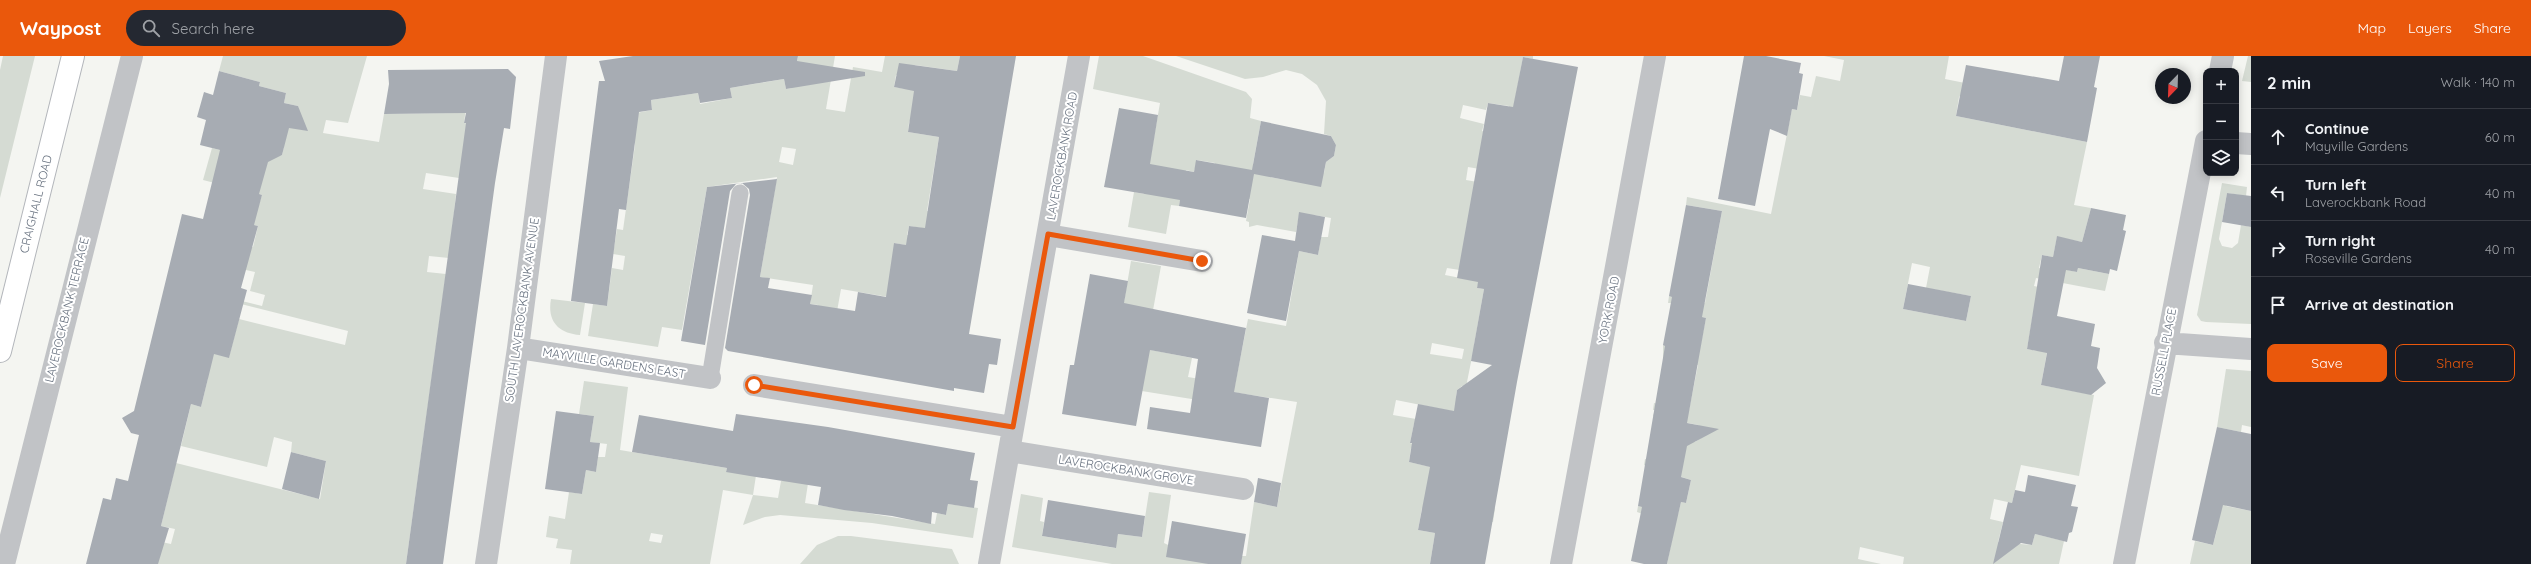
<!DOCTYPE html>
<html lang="en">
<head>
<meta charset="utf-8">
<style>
  :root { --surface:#171b24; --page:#242831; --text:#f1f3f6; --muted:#9ea1a6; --line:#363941; --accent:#ea580c }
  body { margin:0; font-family:Quicksand,sans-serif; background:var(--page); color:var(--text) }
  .controls { position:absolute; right:12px; top:12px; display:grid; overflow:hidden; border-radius:8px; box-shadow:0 2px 10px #0003 }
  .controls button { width:36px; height:36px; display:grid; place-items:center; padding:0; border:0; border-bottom:1px solid var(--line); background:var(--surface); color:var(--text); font:20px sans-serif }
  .compass { position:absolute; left:2155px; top:12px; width:36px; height:36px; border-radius:50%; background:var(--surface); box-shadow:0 2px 10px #0003; rotate:203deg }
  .stop { position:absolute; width:12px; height:12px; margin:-9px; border:3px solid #ea580c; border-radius:50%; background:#fff }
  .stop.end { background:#ea580c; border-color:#fff; box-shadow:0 1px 4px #0008 }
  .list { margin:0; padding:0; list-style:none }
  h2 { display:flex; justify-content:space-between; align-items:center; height:52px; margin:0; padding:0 16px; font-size:17px }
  h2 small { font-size:13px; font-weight:400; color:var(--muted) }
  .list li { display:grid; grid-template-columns:26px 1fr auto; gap:12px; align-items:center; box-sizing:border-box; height:56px; padding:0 16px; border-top:1px solid var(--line) }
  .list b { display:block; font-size:15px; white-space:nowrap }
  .list p { margin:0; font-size:13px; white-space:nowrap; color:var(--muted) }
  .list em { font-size:13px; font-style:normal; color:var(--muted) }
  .actions { display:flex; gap:8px; padding:12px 16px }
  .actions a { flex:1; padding:9px 0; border:1px solid var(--accent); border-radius:8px; text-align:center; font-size:14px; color:var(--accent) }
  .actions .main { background:var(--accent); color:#fff }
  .icon { flex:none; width:22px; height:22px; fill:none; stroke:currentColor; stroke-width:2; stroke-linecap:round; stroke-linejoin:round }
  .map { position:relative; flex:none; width:2251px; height:508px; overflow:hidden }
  header { display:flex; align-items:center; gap:24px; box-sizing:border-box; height:56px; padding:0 20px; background:var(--accent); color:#fff }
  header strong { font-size:19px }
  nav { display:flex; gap:22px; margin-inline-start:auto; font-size:14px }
  .search { width:280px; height:36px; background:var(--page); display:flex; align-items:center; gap:10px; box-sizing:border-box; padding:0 14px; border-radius:22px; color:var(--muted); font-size:15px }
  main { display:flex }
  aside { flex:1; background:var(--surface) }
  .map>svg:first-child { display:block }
  .green { fill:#d5dbd3; fill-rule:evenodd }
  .building { fill:#a7acb3 }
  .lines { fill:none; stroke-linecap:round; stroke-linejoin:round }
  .secondary-casing { stroke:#b3b6bb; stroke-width:24 }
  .lane { stroke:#c1c3c6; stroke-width:17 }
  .street { stroke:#c1c3c6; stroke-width:22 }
  .secondary { stroke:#fff; stroke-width:22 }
  .route { stroke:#ea580c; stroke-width:5 }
  .labels { text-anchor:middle; stroke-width:4; stroke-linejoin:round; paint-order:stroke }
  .street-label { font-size:12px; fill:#67717f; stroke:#fff }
</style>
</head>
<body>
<header>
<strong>Waypost</strong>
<div class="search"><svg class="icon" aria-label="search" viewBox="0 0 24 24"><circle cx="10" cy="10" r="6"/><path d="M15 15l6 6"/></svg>Search here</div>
<nav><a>Map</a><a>Layers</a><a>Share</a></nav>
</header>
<main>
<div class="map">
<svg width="2251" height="508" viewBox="0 0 2251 508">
  <rect width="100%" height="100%" fill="#f4f5f1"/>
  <path class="green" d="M 3,0 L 35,0 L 0,142 L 0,14 Z
    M 223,0 L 367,0 L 348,67 L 326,64 L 323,77 L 379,86 L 384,58 L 458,57 L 466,51 L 464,67 L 504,72 L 459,122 L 426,117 L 423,133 L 456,138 L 449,202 L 429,200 L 427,216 L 446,218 L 406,508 L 158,508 L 157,485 L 171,488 L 175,473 L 161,470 L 176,407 L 320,443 L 326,405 L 291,396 L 292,386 L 274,381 L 267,411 L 181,390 L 191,348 L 201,351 L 208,322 L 199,294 L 229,301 L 239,263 L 345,289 L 348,275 L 237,247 L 238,244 L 262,250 L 265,239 L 250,235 L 255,216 L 246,214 L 240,188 L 253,191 L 258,170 L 246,167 L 259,148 L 262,139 L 203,124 L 212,92 C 228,96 268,106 282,99 L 284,91 L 281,86 L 274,84 L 300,60 L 298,50 L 284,47 L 286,37 L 259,30 L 260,26 L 219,15 Z
    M 798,0 L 835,0 L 826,53 L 845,56 L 853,11 L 882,16 L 885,0 L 960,0 L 957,15 L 915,9 L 911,31 L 924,34 L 909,67 L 908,76 L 939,81 L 927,155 L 951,159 L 934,174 L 909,170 L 907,179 L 933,183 L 918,246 L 841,233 L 836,261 L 817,257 L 818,249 L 810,248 L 813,229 L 760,221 L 777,121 L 707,131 L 682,274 L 662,271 L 658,291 L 588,280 L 593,248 L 607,250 L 612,212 L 623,214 L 625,200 L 613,198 L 617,173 L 623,174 L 635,89 L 631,58 L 652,54 L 651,44 L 698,37 L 700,48 L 732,42 L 730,32 L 784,23 L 786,33 L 792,32 ZM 896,19 L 908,21 L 906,33 L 894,31 ZM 782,91 L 796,93 L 793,109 L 779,106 ZM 894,187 L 916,191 L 912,212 Z
    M 1099,0 L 1143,0 L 1246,36 L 1252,43 L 1250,62 L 1261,65 L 1253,108 L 1271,112 L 1270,121 L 1285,124 L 1287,115 L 1305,118 L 1306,114 L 1324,117 L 1326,106 L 1334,100 L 1336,89 L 1331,80 L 1324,78 L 1326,45 L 1317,29 L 1302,18 L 1286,14 L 1263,21 L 1245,23 L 1176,0 L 1533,0 L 1533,3 L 1523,1 L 1513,54 L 1509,53 L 1509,50 L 1488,47 L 1486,54 L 1463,49 L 1460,62 L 1484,68 L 1482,75 L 1503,79 L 1504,77 L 1509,78 L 1503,106 L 1522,110 L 1521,120 L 1505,118 L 1498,158 L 1493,157 L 1493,154 L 1478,151 L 1477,155 L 1470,153 L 1466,174 L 1473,176 L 1466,215 L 1447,212 L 1445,219 L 1471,224 L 1473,216 L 1489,220 L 1487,226 L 1479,225 L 1477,232 L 1484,233 L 1474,289 L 1489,293 L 1488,298 L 1476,296 L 1475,301 L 1472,301 L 1466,331 L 1462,330 L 1457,334 L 1456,340 L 1463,346 L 1461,357 L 1396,344 L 1393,359 L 1422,364 L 1421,370 L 1414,368 L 1410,387 L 1417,389 L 1417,392 L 1411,392 L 1409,406 L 1431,411 L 1425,443 L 1457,449 L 1459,445 L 1495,452 L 1493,466 L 1422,452 L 1418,474 L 1435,477 L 1430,508 L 1241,508 L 1242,500 L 1246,500 L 1254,446 L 1277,451 L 1297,346 L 1232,336 L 1229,349 L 1123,332 L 1125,318 L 1112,316 L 1131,205 L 1161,210 L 1146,293 L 1192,302 L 1188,321 L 1235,329 L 1248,263 L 1286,270 L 1299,195 L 1318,199 L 1321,181 L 1328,181 L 1331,162 L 1314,159 L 1313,163 L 1299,160 L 1296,176 L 1257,169 L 1249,171 L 1249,166 L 1246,165 L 1250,143 L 1237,140 L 1239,124 L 1213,119 L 1215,107 L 1197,104 L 1194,116 L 1186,114 L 1179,150 L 1171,149 L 1166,178 L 1128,171 L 1134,136 L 1144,138 L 1160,47 L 1093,33 ZM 1468,111 L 1497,116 L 1495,129 L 1466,124 ZM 1432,287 L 1464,293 L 1462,303 L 1430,298 Z
    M 1824,0 L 1949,0 L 1945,23 L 1970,28 L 1959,41 L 1956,60 L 2087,86 L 2074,149 L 2091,152 L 2082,186 L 2057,181 L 2053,201 L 2042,199 L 2039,212 L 2062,217 L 2063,213 L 2077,216 L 2078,212 L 2109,218 L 2105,235 L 2036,222 L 2034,230 L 2061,236 L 2033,258 L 2027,293 L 2038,295 L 2040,284 L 2049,285 L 2041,329 L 2094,339 L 2079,420 L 2021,409 L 2012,447 L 1994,443 L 1990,463 L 2003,466 L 1998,486 L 2032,489 L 2035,478 L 2064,485 L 2059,508 L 1903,508 L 1904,501 L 1860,491 L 1858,503 L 1881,508 L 1667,508 L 1675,469 L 1637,456 L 1638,450 L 1678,458 L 1681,446 L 1686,447 L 1691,424 L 1644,409 L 1645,403 L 1682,410 L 1687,384 L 1695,386 L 1701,382 L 1703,374 L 1698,369 L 1653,360 L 1655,354 L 1653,354 L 1654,347 L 1689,354 L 1698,309 L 1663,302 L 1663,289 L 1699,296 L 1706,262 L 1670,255 L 1671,247 L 1668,247 L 1669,240 L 1705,247 L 1722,155 L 1686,149 L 1687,141 L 1771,158 L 1792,53 L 1797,54 L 1800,39 L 1811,41 L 1816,20 L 1840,25 L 1844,4 ZM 1912,207 L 1930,211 L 1926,232 L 1971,240 L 1966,265 L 1903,253 Z
    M 2248,0 L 2251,0 L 2251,26 L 2242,25 Z
    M 2222,127 L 2247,131 L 2246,140 L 2227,137 L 2219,183 L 2222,190 L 2232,192 L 2238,187 L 2241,169 L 2251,171 L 2251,268 L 2206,266 L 2201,265 L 2197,259 Z
    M 551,243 L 585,247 L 580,279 C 558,277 547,265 551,243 Z
    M 2226,313 L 2251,315 L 2251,371 L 2242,369 L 2241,376 L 2217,371 Z
    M 584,325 L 628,331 L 620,394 L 727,412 L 726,416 L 757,413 L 753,439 L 778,442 L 781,425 L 809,421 L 805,447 L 935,468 L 937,457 L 946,459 L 948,448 L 978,452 L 973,482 L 872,467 L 780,459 L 765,461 L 743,469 L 753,439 L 723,434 L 710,508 L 570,508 L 572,494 L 556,492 L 558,483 L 546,481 L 549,460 L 565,463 L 569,436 L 582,438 L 586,414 L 596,416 L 598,401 L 605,401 L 607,388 L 590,386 L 594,360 L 579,358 ZM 651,477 L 663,479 L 661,487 L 649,485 Z
    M 1149,436 L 1171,439 L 1164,487 L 1208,508 L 1112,508 L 1012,491 L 1021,438 L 1043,442 L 1040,465 L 1044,466 L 1042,480 L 1115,492 L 1118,478 L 1142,481 Z
    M 2227,445 L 2226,450 L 2251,455 L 2251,508 L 2190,508 L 2195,485 L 2213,489 L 2217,474 L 2196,468 Z
    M 838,480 L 851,480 L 952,493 L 959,508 L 800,508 L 817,489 Z"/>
  <path class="building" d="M 633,0 L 798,0 L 797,5 L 865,16 L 865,20 L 786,33 L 784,23 L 753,28 L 730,32 L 732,42 L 700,47 L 698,37 L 651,44 L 652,54 L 639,56 L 626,154 L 619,153 L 607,250 L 571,245 L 599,25 L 605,25 L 599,5 Z
    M 960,0 L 1016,0 L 969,278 L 1001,283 L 997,309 L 989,308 L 984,337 L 954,332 L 954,335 L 728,295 L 725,292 L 750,139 L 749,133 L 742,127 L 736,128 L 730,135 L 705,289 L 681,285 L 707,131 L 777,123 L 760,221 L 770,222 L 768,232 L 812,239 L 810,248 L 855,255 L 858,236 L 886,241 L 894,187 L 906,189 L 909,170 L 925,172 L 939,81 L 908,76 L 914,35 L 894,31 L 899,7 L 957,15 Z
    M 1744,0 L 1766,0 L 1801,7 L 1799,17 L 1803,18 L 1797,54 L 1792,53 L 1787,80 L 1770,73 L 1755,150 L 1718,143 Z
    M 2064,0 L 2100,0 L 2094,31 L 2097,32 L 2087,86 L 1956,60 L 1966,9 L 2059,25 Z
    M 1523,1 L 1578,11 L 1517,326 L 1485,508 L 1430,508 L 1435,477 L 1418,474 L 1430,411 L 1409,406 L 1412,387 L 1410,387 L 1418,348 L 1454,355 L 1457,334 L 1492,309 L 1471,305 L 1484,233 L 1477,232 L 1478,226 L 1457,222 L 1488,47 L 1513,51 Z
    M 508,13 L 516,21 L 510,73 L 504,72 L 495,127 L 443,508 L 406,508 L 466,67 L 464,67 L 466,57 L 384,58 L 389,28 L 388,14 Z
    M 219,15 L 260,26 L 259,30 L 286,37 L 284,47 L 298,50 L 308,75 L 289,72 L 282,99 L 268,106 L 259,138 L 262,139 L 254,169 L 258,170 L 241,232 L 247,234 L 229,302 L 214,298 L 201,351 L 191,348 L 161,470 L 169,472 L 158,508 L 86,508 L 103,442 L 111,444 L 116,422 L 128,425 L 139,379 L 131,377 L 122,362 L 134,355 L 182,158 L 203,163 L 220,94 L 200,89 L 206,64 L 197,61 L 204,36 L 213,39 Z
    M 1119,52 L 1158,59 L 1150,108 L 1194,116 L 1196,104 L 1252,114 L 1261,65 L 1331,80 L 1336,89 L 1334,100 L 1326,106 L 1321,131 L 1254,118 L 1246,162 L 1179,150 L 1180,144 L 1104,131 Z
    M 2227,137 L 2251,140 L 2251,171 L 2222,166 Z
    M 1686,149 L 1722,155 L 1702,261 L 1706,262 L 1687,367 L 1719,373 L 1687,390 L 1681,421 L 1691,424 L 1686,447 L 1681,446 L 1667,508 L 1644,508 L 1631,505 L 1642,451 L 1638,450 L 1665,290 L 1663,289 L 1672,241 L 1669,240 Z
    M 2091,152 L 2126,159 L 2123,174 L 2126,175 L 2117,215 L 2110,213 L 2109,218 L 2078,212 L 2077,216 L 2066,214 L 2057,260 L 2095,268 L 2091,290 L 2100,292 L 2097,312 L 2106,327 L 2091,339 L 2041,329 L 2047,297 L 2027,293 L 2042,199 L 2053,201 L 2057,180 L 2082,186 Z
    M 1299,156 L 1325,161 L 1318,199 L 1299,195 L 1286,265 L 1247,257 L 1262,179 L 1295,185 Z
    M 1090,218 L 1128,225 L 1124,247 L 1246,272 L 1234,336 L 1269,342 L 1261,391 L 1147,373 L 1150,351 L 1190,357 L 1198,303 L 1150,294 L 1136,370 L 1062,358 L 1070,309 L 1074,309 Z
    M 1908,228 L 1971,240 L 1966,265 L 1903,253 Z
    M 556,355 L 594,360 L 590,386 L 600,387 L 596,416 L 586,414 L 582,438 L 545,433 Z
    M 736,358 L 828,371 L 975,397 L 970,424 L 978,425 L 974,452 L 948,448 L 946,459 L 932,456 L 931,468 L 892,460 L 844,454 L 818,449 L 821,431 L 750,420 L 726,416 L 727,412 L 632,396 L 639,359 L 733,375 Z
    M 2217,371 L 2251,378 L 2251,455 L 2223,449 L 2213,489 L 2192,484 Z
    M 291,396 L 326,405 L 319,443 L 282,433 Z
    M 2028,419 L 2076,429 L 2071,450 L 2078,451 L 2072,476 L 2069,477 L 2067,486 L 2035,478 L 2032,489 L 2021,487 L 1993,508 L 2008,446 L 2012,447 L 2015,434 L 2025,436 Z
    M 1258,422 L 1281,427 L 1277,451 L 1254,446 Z
    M 1048,444 L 1145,460 L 1142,481 L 1118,478 L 1116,492 L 1042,480 Z
    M 1172,465 L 1246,478 L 1241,508 L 1208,508 L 1166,501 Z"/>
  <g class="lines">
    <defs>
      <path id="secondary" d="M 0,295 L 73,0"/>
    </defs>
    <use href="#secondary" class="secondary-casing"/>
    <path class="lane" d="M 710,322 L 740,137"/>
    <path class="street" d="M 2220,15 L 2223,0
      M 2236,87 L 2251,88
      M 1048,179 L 1202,205
      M 2165,287 L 2251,293
      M 518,292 L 710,322
      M 754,329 L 1013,371
      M 1009,395 L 1243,433
      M 4,508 L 132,0
      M 486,508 L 518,292 L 556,0
      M 989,508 L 1079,0
      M 1561,508 L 1655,0
      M 2124,508 L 2206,85"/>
    <use href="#secondary" class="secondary"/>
  </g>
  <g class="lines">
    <path class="route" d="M 754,329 L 1013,371 L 1048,178 L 1202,205"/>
  </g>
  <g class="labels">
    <g class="street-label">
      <text transform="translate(1062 100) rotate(-80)" y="4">LAVEROCKBANK ROAD</text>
      <text transform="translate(36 148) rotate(-76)" y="4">CRAIGHALL ROAD</text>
      <text transform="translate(67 254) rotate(-76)" y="4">LAVEROCKBANK TERRACE</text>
      <text transform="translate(522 254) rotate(-82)" y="4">SOUTH LAVEROCKBANK AVENUE</text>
      <text transform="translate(1609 254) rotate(-79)" y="4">YORK ROAD</text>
      <text transform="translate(2164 296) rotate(-79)" y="4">RUSSELL PLACE</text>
      <text transform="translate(614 307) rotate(9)" y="4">MAYVILLE GARDENS EAST</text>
      <text transform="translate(1126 414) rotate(9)" y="4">LAVEROCKBANK GROVE</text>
    </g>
  </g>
</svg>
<div class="controls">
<button>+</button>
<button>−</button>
<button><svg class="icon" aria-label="layers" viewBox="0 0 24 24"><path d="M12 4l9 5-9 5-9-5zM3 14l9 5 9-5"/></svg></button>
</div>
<svg class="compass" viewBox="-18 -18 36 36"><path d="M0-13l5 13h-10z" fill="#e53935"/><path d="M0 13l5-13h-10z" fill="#9ea1a6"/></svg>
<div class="stop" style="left:754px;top:329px"></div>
<div class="stop end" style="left:1202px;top:205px"></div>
</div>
<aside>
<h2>2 min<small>Walk · 140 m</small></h2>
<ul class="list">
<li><svg class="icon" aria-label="ahead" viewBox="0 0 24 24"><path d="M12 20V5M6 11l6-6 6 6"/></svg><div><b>Continue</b><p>Mayville Gardens</p></div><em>60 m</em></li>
<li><svg class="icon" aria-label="left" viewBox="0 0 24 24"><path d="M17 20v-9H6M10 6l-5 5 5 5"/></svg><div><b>Turn left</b><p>Laverockbank Road</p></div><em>40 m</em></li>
<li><svg class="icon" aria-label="right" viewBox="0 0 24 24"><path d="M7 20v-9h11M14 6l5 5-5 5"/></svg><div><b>Turn right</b><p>Roseville Gardens</p></div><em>40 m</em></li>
<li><svg class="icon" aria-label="arrive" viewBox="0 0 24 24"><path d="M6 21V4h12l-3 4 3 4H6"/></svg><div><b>Arrive at destination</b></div></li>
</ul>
<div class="actions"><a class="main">Save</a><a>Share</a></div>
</aside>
</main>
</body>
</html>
